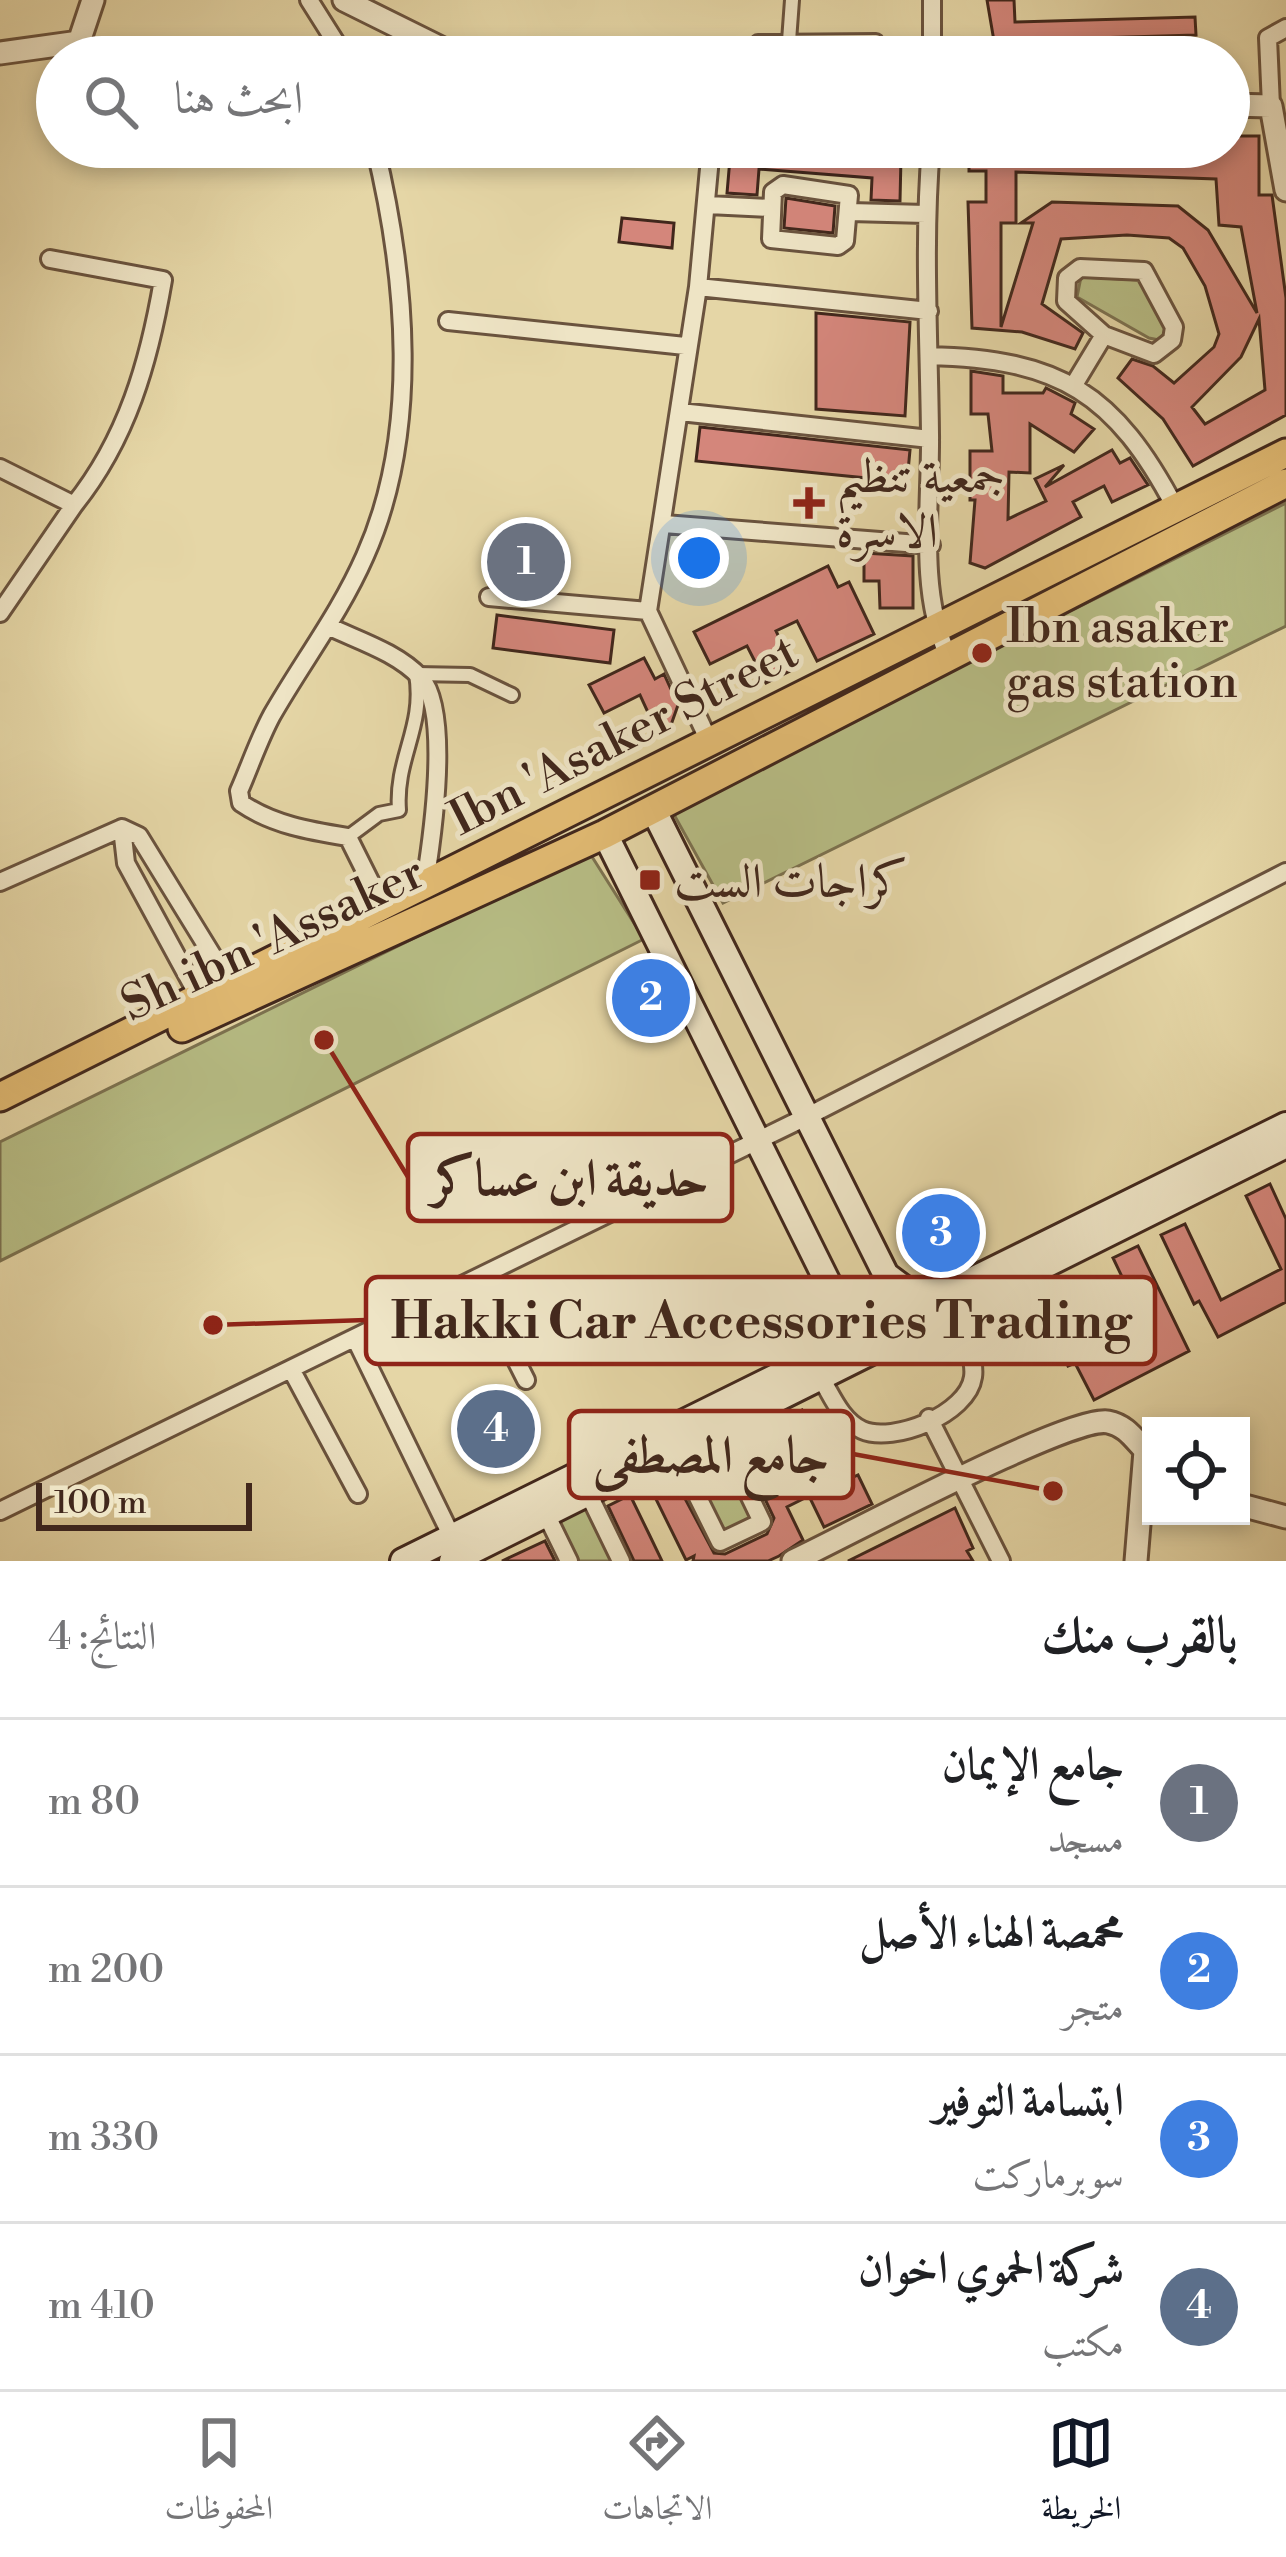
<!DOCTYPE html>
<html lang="ar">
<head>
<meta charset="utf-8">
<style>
  :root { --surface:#fff; --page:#f2f2f2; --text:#202124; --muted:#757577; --line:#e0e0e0; --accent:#111827 }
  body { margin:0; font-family:"Libre Bodoni",Amiri,serif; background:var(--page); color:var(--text); direction:rtl }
  .controls { position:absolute; right:36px; bottom:36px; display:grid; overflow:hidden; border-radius:0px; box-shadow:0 6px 18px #0003 }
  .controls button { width:108px; height:108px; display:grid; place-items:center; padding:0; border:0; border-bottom:3px solid var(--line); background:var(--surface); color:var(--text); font:60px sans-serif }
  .scale { position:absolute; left:36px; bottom:30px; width:216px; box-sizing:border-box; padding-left:12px; border:6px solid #41271c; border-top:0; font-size:33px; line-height:42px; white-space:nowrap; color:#41271c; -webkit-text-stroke:9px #eee4c5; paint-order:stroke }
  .you { position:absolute; left:699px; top:558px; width:42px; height:42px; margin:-30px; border:9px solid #fff; border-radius:50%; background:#1a73e8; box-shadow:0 0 0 18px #1a73e833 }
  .badge { display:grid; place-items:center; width:78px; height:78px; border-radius:50%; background:var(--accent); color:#fff; font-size:39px; font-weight:700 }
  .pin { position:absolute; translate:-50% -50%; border:6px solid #fff; box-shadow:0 3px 12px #0006 }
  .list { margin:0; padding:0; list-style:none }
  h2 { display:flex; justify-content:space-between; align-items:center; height:156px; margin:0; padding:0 48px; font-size:51px }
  h2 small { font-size:39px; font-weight:400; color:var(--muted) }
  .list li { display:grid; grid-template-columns:78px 1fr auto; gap:36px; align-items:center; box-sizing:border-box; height:168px; padding:0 48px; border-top:3px solid var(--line) }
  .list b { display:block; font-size:45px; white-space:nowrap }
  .list p { margin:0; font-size:39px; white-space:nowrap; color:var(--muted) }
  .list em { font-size:39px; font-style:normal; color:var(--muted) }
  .icon { flex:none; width:66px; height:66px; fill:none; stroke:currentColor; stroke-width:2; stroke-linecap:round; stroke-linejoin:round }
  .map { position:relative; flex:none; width:1286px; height:1561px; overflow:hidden; direction:ltr }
  .search { position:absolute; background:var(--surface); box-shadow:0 6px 18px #0003; left:36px; right:36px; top:36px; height:132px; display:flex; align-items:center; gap:30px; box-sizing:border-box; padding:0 42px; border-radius:66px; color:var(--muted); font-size:45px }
  .sheet { height:828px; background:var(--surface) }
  nav { display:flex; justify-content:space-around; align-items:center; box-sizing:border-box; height:168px; border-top:3px solid var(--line); background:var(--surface); font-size:33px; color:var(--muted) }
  nav a { display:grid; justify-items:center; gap:6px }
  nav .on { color:var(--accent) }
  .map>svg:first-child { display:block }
  .green { fill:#b7bd85; stroke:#7c7250; stroke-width:3 }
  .building { fill:#d4867b; stroke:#41271c; stroke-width:3; fill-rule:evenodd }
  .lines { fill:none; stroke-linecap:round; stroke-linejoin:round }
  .pedestrian-casing { stroke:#6a533e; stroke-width:18 }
  .minor-casing { stroke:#6a533e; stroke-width:22 }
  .tertiary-casing { stroke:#6a533e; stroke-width:27 }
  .secondary-casing { stroke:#41271c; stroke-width:30 }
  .primary-casing { stroke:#41271c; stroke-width:33 }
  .pedestrian { stroke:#eee4c5; stroke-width:12 }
  .minor { stroke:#eee4c5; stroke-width:16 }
  .tertiary { stroke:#eee4c5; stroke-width:21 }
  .secondary { stroke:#eee4c5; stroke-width:24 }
  .primary { stroke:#e2bb73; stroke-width:27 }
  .poi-dot { fill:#8f2418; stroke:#eee4c5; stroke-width:4.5 }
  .labels { text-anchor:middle; stroke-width:10; stroke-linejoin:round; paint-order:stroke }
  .poi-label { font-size:48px; fill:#41271c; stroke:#eee4c5; text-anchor:start }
  .street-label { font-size:48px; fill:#41271c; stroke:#eee4c5 }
  .leader { fill:none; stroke:#8f2418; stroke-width:4.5 }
  .callout-dot { fill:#8f2418; stroke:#eee4c5; stroke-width:4.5 }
  .callout { fill:#eee4c5; stroke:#8f2418; stroke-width:4.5 }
  .callout-label { font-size:51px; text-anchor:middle; font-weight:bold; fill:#41271c }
</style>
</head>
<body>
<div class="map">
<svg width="1286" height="1561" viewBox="0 0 1286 1561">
  <rect width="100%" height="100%" fill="#e5d6a6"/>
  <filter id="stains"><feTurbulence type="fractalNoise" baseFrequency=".00167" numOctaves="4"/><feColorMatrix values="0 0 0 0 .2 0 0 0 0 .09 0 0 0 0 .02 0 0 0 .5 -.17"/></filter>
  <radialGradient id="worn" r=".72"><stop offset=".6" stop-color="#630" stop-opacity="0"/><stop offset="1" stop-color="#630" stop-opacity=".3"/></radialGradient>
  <path class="green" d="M 1081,277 L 1140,280 L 1168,329 L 1159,340 L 1149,338 L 1077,297 Z
    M 1286,503 L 1286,626 L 723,903 L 672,811 Z
    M 589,852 L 644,939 L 0,1261 L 0,1142 Z
    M 715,1440 L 754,1521 L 722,1536 L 683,1456 Z
    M 586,1505 L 614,1561 L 574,1561 L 554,1520 Z"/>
  <path class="building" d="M 987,0 L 1014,0 L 1015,22 L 1195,17 L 1196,35 L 994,41 Z
    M 1229,136 L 1259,136 L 1259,195 L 1272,195 L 1286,298 L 1286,415 L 1193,466 L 1163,419 L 1118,378 L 1132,359 L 1153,366 L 1174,383 L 1214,347 L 1219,334 L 1205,286 L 1183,248 L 1169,238 L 1127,235 L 1061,239 L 1042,304 L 1083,333 L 1075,349 L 1022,332 L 972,328 L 968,202 L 986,202 L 986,171 L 969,171 L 969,157 L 980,147 L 1229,147 ZM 1016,172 L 1216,179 L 1219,225 L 1241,227 L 1257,313 L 1208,230 L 1178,206 L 1052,202 L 1021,223 L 1033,223 L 1001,327 L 1001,223 L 1016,223 ZM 1259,319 L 1265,390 L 1205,424 L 1192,407 L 1241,357 Z
    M 731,147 L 889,147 L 901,157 L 900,201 L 871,200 L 872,178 L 759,169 L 757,195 L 727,193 Z
    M 786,198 L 835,206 L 833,233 L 784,228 Z
    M 622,218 L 674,223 L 672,248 L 619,242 Z
    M 816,313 L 910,322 L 905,416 L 816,409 Z
    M 971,371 L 1003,376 L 1003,393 L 1043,393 L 1046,388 L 1075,403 L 1071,414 L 1094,429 L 1074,452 L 1030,424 L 1030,473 L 1009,472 L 1008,519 L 1046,501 L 1035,479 L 1064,465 L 1045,487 L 1112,450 L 1120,463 L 1130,458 L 1148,485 L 1112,502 L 1104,486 L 1073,502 L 1081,517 L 985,568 L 970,563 L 975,500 L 970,500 L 970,451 L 992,451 L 988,414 L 971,414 Z
    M 700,427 L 910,450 L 907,482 L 696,461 Z
    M 864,553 L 913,556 L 913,608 L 880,608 L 879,581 L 864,581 Z
    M 828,566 L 838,587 L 849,582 L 874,634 L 817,661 L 797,621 L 776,631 L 794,669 L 766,683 L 747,646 L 710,664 L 694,632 Z
    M 497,615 L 614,630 L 610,663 L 493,648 Z
    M 644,658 L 655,679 L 664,674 L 678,705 L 671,725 L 657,732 L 640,695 L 604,713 L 589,685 Z
    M 1270,1184 L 1286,1219 L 1286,1302 L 1218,1337 L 1199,1301 L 1194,1304 L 1161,1235 L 1185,1224 L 1221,1300 L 1281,1269 L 1246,1196 Z
    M 1138,1246 L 1189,1351 L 1094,1400 L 1075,1363 L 1068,1366 L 1036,1297 L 1060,1285 L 1097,1363 L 1150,1335 L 1113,1258 Z
    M 802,1410 L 838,1484 L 858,1475 L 872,1504 L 824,1527 L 809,1496 L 787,1507 L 803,1540 L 779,1556 L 768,1561 L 693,1561 L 694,1556 L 686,1560 L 650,1487 L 673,1476 L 714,1553 L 725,1554 L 767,1534 L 774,1518 L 756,1480 L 792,1463 L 773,1424 Z
    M 630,1495 L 649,1534 L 662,1561 L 634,1561 L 608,1506 Z
    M 955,1508 L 973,1548 L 967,1551 L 973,1561 L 848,1561 Z
    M 545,1541 L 555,1561 L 502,1561 Z"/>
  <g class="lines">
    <defs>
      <path id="pedestrian" d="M 789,41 L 792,0
        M 743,57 L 744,52 L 757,52 L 758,42 L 876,41
        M 348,837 L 379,814 L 399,810 C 395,758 425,727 416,674 L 470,675 L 512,695"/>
      <path id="minor" d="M 309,0 L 345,57
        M 932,0 L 932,57
        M 1271,106 L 1268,38 L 1286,28
        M 375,147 C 406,276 421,431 365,556 C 340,613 303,661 272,715 C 259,739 250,766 239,791 L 241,803 C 273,825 311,831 348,837 L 382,905
        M 931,147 C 923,242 929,338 930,434 C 931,502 918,590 947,653
        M 783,185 L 849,195 L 845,241 L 838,246 L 771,239 L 773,192 Z
        M 708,205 L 771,208
        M 850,212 L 926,214
        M 50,259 L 163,280 C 149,362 127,439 74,505
        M 1080,268 L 1144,271 L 1174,327 L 1172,340 L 1154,354 L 1104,335 L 1066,301 L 1067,278 Z
        M 698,287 L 929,311
        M 448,321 L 685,346
        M 929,356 C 1060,359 1115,393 1176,509
        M 1075,383 L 1104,335
        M 680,412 L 930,439
        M 0,468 L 74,505 L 0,613
        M 664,524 L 931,545
        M 489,597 L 648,611
        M 330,627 C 360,641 398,653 421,678 C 451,712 432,839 425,883
        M 710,743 L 648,611 L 698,287 L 711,147
        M 122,828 L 126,863 L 200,999
        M 0,882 L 122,828 L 139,836 L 230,984
        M 475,1279 L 526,1380
        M 355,1338 L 452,1537
        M 291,1369 L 358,1494
        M 821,1378 C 832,1396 841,1420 862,1430 C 893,1444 968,1414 973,1377 C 976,1357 961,1333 953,1314
        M 929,1418 L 1001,1561
        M 675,1451 L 720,1542 L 762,1522 L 717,1428
        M 588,1493 L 621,1561
        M 0,1511 L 810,1115 L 1286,872
        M 546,1514 L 569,1561"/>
      <path id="tertiary" d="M 344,0 L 459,57
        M 0,53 L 79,42 L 93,0
        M 1229,105 L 1271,106 L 1286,190
        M 1241,1505 L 1286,1517
        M 793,1561 C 843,1538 1070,1415 1108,1422 C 1129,1426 1136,1443 1151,1456
        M 1136,1561 L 1145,1451"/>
      <path id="secondary" d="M 653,809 L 886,1275 L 925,1304
        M 605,834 L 847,1321 L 834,1349
        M 403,1561 L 1286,1125
        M 452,1561 L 1286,1145"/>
      <path id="primary" d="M 182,1028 L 605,834 L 1286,483
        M 0,1097 L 1286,453"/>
    </defs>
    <use href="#pedestrian" class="pedestrian-casing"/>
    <use href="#minor" class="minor-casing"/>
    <use href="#tertiary" class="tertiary-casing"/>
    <use href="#secondary" class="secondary-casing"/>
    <use href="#primary" class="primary-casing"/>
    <use href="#pedestrian" class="pedestrian"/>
    <use href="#minor" class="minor"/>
    <use href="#tertiary" class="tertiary"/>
    <use href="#secondary" class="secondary"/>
    <use href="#primary" class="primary"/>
  </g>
  <g class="poi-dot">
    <path d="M803 485h12v12h12v12h-12v12h-12v-12h-12v-12h12z"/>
    <circle cx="982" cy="653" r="12"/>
    <rect x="638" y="868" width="24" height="24" rx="6"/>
  </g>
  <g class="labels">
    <g class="poi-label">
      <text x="836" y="492">جمعية تنظيم<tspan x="836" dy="55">الاسرة</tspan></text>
      <text x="1006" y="642">Ibn asaker<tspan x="1006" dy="55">gas station</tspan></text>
      <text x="674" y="897">كراجات الست</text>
    </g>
    <g class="street-label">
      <text transform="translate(623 734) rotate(-27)" y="17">Ibn 'Asaker Street</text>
      <text transform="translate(272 937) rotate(-25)" y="17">Sh ibn 'Assaker</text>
    </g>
  </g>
  <path class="leader" d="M324 1040L408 1177M213 1325L366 1320M1053 1491L853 1454"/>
  <g class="callout-dot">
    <circle cx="324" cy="1040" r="12"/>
    <circle cx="213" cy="1325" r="12"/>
    <circle cx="1053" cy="1491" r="12"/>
  </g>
  <g class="callout">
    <rect x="408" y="1134" width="324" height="87" rx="12"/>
    <rect x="366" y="1277" width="789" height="87" rx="12"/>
    <rect x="569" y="1411" width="284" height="87" rx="12"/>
  </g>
  <g class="callout-label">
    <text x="570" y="1195">حديقة ابن عساكر</text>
    <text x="761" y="1338">Hakki Car Accessories Trading</text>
    <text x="711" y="1472">جامع المصطفى</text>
  </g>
  <rect width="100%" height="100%" filter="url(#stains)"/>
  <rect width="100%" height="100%" fill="url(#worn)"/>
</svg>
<div class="controls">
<button><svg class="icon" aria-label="locate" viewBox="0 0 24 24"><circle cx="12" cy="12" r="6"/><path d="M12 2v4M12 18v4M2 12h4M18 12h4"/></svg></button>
</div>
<div class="scale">100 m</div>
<div class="you"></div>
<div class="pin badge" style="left:526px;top:562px;background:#6b7280">1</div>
<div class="pin badge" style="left:651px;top:998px;background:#3f7fe0">2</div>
<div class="pin badge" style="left:941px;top:1233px;background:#3f7fe0">3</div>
<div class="pin badge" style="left:496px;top:1429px;background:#5c6f8a">4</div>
<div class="search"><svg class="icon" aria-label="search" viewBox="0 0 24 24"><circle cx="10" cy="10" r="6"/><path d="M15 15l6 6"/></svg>ابحث هنا</div>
</div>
<section class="sheet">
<h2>بالقرب منك<small>النتائج: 4</small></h2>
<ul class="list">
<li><span class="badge" style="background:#6b7280">1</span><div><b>جامع الإيمان</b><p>مسجد</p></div><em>80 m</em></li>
<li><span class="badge" style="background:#3f7fe0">2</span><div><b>محمصة الهناء الأصل</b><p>متجر</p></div><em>200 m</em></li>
<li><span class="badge" style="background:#3f7fe0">3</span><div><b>ابتسامة التوفير</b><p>سوبرماركت</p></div><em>330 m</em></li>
<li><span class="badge" style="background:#5c6f8a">4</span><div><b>شركة الحموي اخوان</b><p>مكتب</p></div><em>410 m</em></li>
</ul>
</section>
<nav>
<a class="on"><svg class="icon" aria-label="map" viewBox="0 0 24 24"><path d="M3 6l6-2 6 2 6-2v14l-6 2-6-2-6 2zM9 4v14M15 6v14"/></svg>الخريطة</a>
<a><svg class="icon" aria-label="directions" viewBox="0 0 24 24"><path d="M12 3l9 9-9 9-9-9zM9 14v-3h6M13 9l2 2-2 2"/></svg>الاتجاهات</a>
<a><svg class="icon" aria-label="saved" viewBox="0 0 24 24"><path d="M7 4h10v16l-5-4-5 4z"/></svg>المحفوظات</a>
</nav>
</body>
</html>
